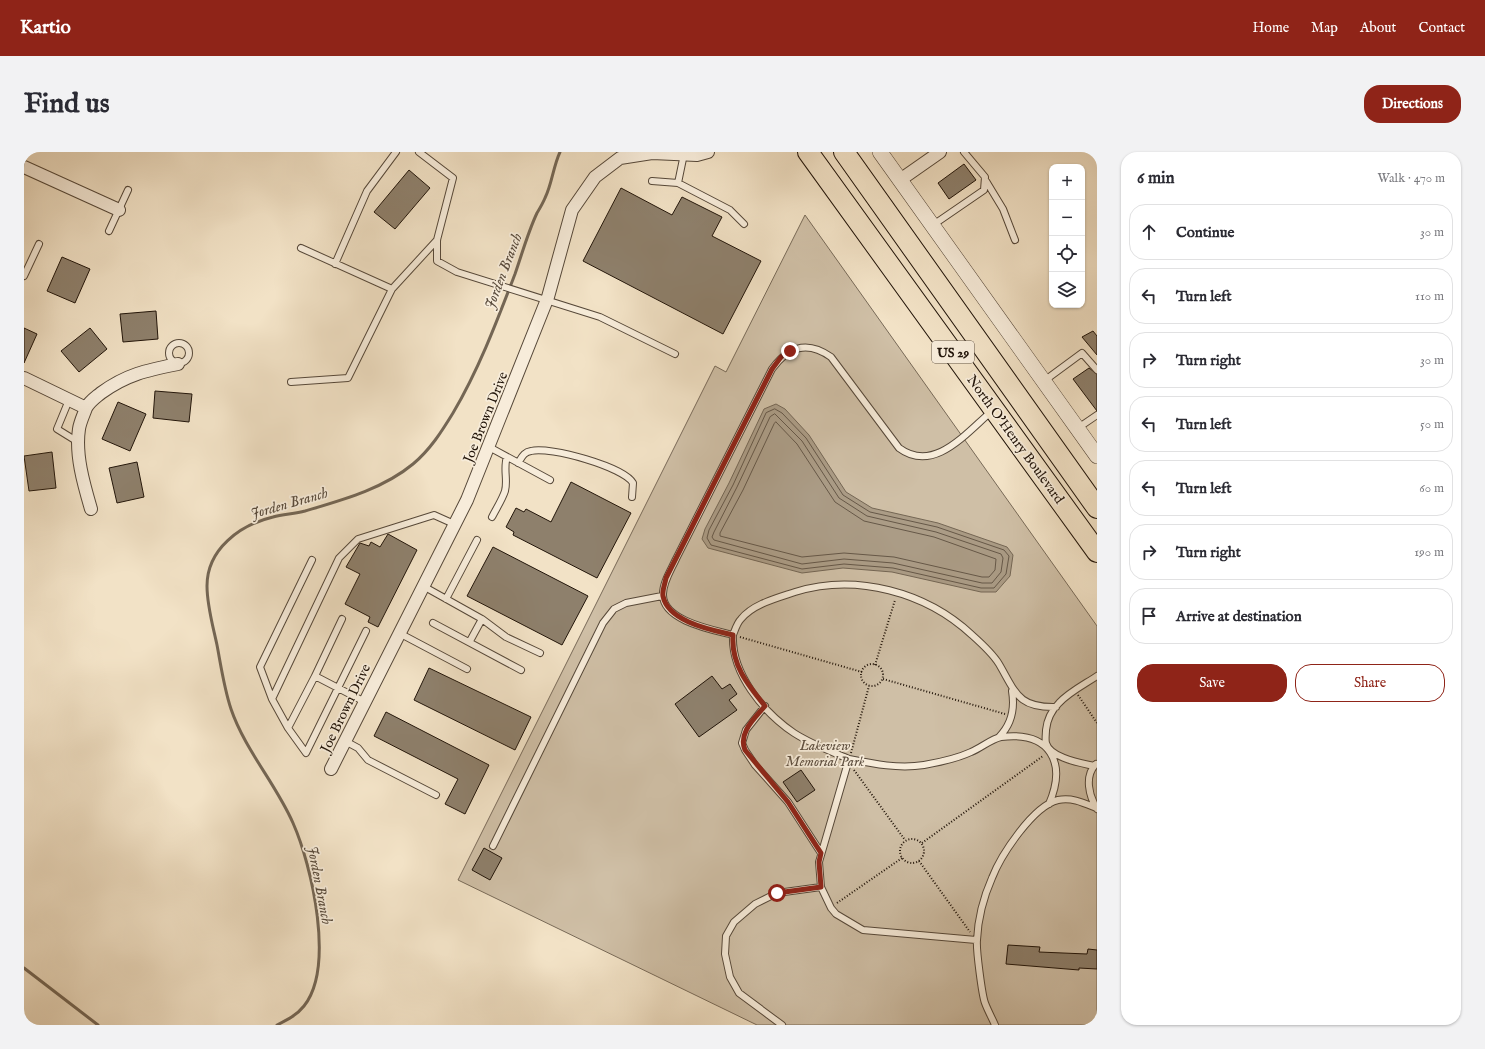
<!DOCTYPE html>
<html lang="en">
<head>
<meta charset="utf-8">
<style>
  :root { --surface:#fff; --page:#f2f2f3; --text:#2b2b33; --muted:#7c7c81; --line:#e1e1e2; --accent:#8f2418 }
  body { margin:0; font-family:"IM FELL English",serif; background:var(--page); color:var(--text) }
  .controls { position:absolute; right:12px; top:12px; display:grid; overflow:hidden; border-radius:8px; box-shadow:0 1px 3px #0004 }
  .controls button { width:36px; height:36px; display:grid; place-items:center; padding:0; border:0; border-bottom:1px solid var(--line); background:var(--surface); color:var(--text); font:20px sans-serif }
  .stop { position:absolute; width:12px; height:12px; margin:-9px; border:3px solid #8f2418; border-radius:50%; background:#fff }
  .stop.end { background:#8f2418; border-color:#fff; box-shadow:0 1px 4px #0008 }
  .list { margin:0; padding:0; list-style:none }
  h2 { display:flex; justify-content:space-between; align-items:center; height:52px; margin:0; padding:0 16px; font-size:17px }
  h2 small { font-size:13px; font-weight:400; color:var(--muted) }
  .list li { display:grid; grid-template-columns:26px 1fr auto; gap:12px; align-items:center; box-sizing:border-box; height:56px; margin:0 8px 8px; padding:0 8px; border:1px solid var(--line); border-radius:16px }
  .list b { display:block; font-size:15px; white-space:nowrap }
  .list em { font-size:13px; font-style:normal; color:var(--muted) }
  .actions { display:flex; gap:8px; padding:12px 16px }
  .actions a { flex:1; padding:9px 0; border:1px solid var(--accent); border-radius:16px; text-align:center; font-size:14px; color:var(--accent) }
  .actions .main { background:var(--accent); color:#fff }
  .icon { flex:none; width:22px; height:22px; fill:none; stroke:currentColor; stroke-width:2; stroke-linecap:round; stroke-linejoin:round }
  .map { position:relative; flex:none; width:1073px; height:873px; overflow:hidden; border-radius:16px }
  header { display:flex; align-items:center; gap:24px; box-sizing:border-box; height:56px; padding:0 20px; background:var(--accent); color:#fff }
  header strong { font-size:19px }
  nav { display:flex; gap:22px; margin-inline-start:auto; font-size:14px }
  .intro { display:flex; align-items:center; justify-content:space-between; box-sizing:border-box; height:96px; padding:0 24px }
  h1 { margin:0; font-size:28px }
  .button { padding:10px 18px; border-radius:16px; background:var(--accent); color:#fff; font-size:14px; font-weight:700 }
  main { display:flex; gap:24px; padding:0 24px }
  aside { flex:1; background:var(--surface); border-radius:16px; box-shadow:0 1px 3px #0004 }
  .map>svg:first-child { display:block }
  .green { fill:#cfbfa6; stroke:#786a58 }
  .water { fill:#ab9c86; stroke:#746654 }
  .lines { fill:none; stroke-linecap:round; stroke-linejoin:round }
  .shore { stroke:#665848; stroke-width:1 }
  .stream { stroke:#746654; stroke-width:3 }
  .building { fill:#8e806c; stroke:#22150a }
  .service-casing { stroke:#564839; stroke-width:8 }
  .minor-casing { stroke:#564839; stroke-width:14 }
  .tertiary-casing { stroke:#564839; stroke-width:16 }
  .trunk-casing { stroke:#22150a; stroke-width:22 }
  .path { stroke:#22150a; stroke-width:2; stroke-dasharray:1 2; stroke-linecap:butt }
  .service { stroke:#f7ecda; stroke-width:6 }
  .minor { stroke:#f7ecda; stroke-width:12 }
  .tertiary { stroke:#f7ecda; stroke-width:15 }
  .trunk { stroke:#f2e2c6; stroke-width:20 }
  .route { stroke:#8f2418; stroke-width:5 }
  .labels { text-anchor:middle; stroke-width:3.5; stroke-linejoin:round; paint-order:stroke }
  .shield { fill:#f7ecda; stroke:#625648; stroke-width:1 }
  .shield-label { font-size:13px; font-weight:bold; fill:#22150a }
  .street-label { font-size:14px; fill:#22150a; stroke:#f7ecda }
  .park-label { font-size:14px; font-style:italic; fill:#5f5041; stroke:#f7ecda }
  .water-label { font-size:15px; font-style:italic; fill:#594b3c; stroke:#f7ecda }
</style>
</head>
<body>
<header>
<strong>Kartio</strong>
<nav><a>Home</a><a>Map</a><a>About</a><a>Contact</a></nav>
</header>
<div class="intro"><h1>Find us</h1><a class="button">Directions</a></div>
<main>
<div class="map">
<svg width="1073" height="873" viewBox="0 0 1073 873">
  <rect width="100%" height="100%" fill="#f2e2c6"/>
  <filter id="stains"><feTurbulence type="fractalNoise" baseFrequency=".005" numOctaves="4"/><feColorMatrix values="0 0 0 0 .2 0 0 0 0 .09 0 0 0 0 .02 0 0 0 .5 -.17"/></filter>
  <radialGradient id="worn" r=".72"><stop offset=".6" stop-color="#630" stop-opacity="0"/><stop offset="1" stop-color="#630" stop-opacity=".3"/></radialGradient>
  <path class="green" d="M 781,63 L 1073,474 L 1073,873 L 733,873 L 434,728 L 691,214 L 702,220 Z"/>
  <path class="water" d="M 752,252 L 761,257 L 785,283 L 822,340 L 848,356 L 914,371 L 983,395 L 989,403 L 986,424 L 972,440 L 957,440 L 868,420 L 819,416 L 778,421 L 684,396 L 678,387 L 681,377 L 705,331 L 740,257 Z"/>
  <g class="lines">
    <path class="shore" d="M 751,257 L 758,261 L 782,286 L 819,343 L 846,360 L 913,375 L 980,398 L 985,404 L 982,422 L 970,436 L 957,436 L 869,416 L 820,412 L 778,417 L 687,393 L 683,386 L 685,378 L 709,333 L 742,261 Z
      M 751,262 L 778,289 L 815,346 L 843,364 L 912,380 L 977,402 L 979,406 L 977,420 L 968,431 L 958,431 L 869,411 L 820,407 L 778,412 L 690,388 L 688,385 L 690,380 L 713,335 L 746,265 Z
      M 752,270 L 773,292 L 811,350 L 840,369 L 910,385 L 972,407 L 971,418 L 965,425 L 958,425 L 870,405 L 820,401 L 778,405 L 696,384 L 696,381 L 719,338 L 750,272 Z"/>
    <path class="stream" d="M 0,816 L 74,873
      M 253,873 C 263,868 273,863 280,854 C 311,815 288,714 269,671 C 252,632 221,598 207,557 C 200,536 197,514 193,493 C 189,474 183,454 183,434 C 183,397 216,373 249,365 C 259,362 270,362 281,359 C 318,348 359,337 389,312 C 406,298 418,279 429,261 C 455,217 473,169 491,122 C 498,102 504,80 513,61 C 516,56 519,51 521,46 C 528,32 529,15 536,0"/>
  </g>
  <path class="building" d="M 940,12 L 952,28 L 925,47 L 914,31 Z
    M 385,18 L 406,36 L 371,77 L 350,60 Z
    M 597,36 L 648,63 L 658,45 L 698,65 L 688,84 L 737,109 L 699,182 L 559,109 Z
    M 38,105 L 66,117 L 51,151 L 23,139 Z
    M 132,159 L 134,187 L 99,190 L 96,162 Z
    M 0,176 L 13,182 L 0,211 Z
    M 66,176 L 83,197 L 55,220 L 37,199 Z
    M 1069,179 L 1073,184 L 1073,203 L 1058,185 Z
    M 1065,216 L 1073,222 L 1073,259 L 1049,227 Z
    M 131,239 L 168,242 L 165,270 L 129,266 Z
    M 94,250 L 122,262 L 106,299 L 78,287 Z
    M 28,300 L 32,336 L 5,339 L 0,304 Z
    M 113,310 L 120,345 L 93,351 L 85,316 Z
    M 547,330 L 607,361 L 573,426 L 489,383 L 490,380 L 482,375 L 492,356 L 500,360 L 502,357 L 527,370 Z
    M 364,382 L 393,398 L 354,475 L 344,470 L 346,465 L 321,452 L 336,422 L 322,415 L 336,391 L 345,394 L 347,390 L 356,395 Z
    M 469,395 L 564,444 L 538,493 L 443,444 Z
    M 405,516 L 507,565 L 491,598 L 390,548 Z
    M 688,524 L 698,537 L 706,532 L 713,542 L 705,548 L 713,558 L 675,585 L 651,552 Z
    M 362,560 L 465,613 L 441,662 L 421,652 L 434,627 L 350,584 Z
    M 777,618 L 791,638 L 773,650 L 759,630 Z
    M 460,696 L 478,706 L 466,728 L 448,718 Z
    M 984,793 L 1016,795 L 1015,800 L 1063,802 L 1064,797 L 1073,798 L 1073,817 L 1055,816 L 1055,818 L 982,812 Z"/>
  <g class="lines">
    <defs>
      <path id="service" d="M 395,0 L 429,26 L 413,88 L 413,109 L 433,120 L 576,165 L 651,202
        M 660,2 L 654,31 L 706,58 L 720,72
        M 628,29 L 654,31
        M 962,29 L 979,57 L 991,88
        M 909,73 L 960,38 L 961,25 L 940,0
        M 85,79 L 104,38
        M 277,96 L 368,137 L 413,88
        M 311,112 L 343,39 L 372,0
        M 0,124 L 15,92
        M145 201a10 10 0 1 1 20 0a10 10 0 1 1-20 0Z
        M 1020,229 L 1058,201 L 1073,218
        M 267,230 L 324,226 L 368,137
        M 45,248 L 33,277 L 54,290
        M 1054,276 L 1073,263
        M 465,295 L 526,328
        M 494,311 C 498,305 500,300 507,299 C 526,294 600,315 609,331 L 608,345
        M 468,365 C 472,357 478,348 481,339 C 484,328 479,316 483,305
        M 288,408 L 236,515 L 248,547 L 315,406 L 334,387 L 410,363 L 430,372
        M 399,434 L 458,467 L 482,485 L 516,501
        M 422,447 L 453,388
        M 409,471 L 497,518
        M 375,481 L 443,517
        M 709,483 C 711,478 713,471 717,467 C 729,452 753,446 771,440 C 832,421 902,440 948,483 C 957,491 969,502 975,512 C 992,541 994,556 1032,555
        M 446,489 L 458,467
        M 291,524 L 318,467
        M 248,547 L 264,576
        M 341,550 L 291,524 L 264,576 L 282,601 L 342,479
        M 741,554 L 722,578 L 718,591 L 721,598 L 731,613 L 764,650 L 797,701
        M 975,585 C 988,572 991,557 988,539
        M 321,589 L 334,596 L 344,608 L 412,643
        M 825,607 C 850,612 875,617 900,613 C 917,610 932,607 947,600 C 957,596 967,587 977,585 C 1026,579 1043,610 1025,652
        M 1072,612 C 1060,624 1065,644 1073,657
        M 1070,614 C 1057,611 1026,606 1022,591 C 1021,587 1022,582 1022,578 C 1023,568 1028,558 1035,551 C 1045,540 1061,532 1073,524
        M 469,694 L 579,471 L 590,457 L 602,451 L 638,444
        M 952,788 L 839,778 L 812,762 L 807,756 L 797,735 L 795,710 L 825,607 C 806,599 787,592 770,581 C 739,560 707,521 709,483 C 690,478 638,469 639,442 C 639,430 647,418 652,407 L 748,217 C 764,195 783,188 807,205 L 875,296 C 910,322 942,281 968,259
        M 758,873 L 715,841 L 706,825 L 701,802 L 702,784 L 710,770 L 731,752 L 753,741 L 797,735
        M 971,873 C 968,866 964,859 961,851 C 958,843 952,797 953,788 C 954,767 960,744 968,726 C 977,703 1009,654 1034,648 C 1048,645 1060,651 1072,656"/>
      <path id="minor" d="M 0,15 L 95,58
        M 876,28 L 916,0
        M 0,226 L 62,256 C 66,249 71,246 77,241 C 103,222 124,218 154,212
        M 62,256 C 60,262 56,270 55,277 C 51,303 60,333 67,357
        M 307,617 L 443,348 L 524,145 L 548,58 L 571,25 L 596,6 L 628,1 L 673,3 L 684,0"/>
      <path id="tertiary" d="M 856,0 L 1073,304"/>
      <path id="trunk" d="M 784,0 L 1073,400
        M 820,0 L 1073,356"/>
    </defs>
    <use href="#service" class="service-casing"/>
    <use href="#minor" class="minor-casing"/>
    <use href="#tertiary" class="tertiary-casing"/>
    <use href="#trunk" class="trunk-casing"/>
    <path class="path" d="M 716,485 L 838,520
      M837 523a11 11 0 1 1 22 0a11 11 0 1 1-22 0Z
      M 851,513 L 871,448
      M 859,527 L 981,562
      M 1054,543 L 1073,571
      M 827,601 L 845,534
      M 830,618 L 881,688
      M876 699a12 12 0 1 1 24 0a12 12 0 1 1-24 0Z
      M 898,691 L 1019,604
      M 895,709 L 946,780
      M 813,751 L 878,706"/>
    <use href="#service" class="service"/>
    <use href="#minor" class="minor"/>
    <use href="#tertiary" class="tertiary"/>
    <use href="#trunk" class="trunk"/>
  </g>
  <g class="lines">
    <path class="route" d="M 753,741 L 797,735 L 795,710 L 797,701 L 764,650 L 721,598 C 714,581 730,567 741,554 C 723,532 707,512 709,483 C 688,478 644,470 639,444 C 638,439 641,432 642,426 L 748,217 L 757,205 L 766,199"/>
  </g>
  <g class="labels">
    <rect class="shield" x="908" y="189" width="42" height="22" rx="3"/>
    <g class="shield-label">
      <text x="929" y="205">US 29</text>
    </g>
    <g class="street-label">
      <text transform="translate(461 265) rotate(-68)" y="5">Joe Brown Drive</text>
      <text transform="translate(992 287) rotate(54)" y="5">North O'Henry Boulevard</text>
      <text transform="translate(321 556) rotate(-64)" y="5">Joe Brown Drive</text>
    </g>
    <g class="park-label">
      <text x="801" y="598">Lakeview<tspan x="801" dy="16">Memorial Park</tspan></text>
    </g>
    <g class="water-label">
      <text transform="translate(479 119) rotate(-69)" y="5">Jorden Branch</text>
      <text transform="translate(265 351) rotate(-16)" y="5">Jorden Branch</text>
      <text transform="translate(296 733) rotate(79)" y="5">Jorden Branch</text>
    </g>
  </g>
  <rect width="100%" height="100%" filter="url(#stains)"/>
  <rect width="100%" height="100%" fill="url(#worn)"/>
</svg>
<div class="controls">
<button>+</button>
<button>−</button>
<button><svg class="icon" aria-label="locate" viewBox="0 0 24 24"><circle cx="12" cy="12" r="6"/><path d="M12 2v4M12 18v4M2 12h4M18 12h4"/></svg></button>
<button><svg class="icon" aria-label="layers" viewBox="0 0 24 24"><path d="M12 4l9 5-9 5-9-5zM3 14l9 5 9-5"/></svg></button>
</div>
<div class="stop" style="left:753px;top:741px"></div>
<div class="stop end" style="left:766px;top:199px"></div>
</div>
<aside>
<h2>6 min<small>Walk · 470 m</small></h2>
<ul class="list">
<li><svg class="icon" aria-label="ahead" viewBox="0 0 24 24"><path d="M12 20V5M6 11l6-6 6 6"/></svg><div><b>Continue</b></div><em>30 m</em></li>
<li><svg class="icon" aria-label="left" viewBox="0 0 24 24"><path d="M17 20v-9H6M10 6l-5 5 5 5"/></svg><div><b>Turn left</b></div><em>110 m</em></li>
<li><svg class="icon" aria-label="right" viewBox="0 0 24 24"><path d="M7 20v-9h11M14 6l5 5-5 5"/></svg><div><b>Turn right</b></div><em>30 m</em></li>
<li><svg class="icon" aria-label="left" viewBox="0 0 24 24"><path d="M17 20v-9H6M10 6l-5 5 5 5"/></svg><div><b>Turn left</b></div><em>50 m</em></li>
<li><svg class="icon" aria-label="left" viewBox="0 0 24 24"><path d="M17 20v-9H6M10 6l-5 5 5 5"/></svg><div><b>Turn left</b></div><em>60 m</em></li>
<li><svg class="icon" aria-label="right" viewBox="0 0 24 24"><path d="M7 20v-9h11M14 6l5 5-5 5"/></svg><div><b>Turn right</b></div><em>190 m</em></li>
<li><svg class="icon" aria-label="arrive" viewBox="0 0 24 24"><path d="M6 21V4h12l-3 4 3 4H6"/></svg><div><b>Arrive at destination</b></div></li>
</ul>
<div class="actions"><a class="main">Save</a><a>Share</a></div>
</aside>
</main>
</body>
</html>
